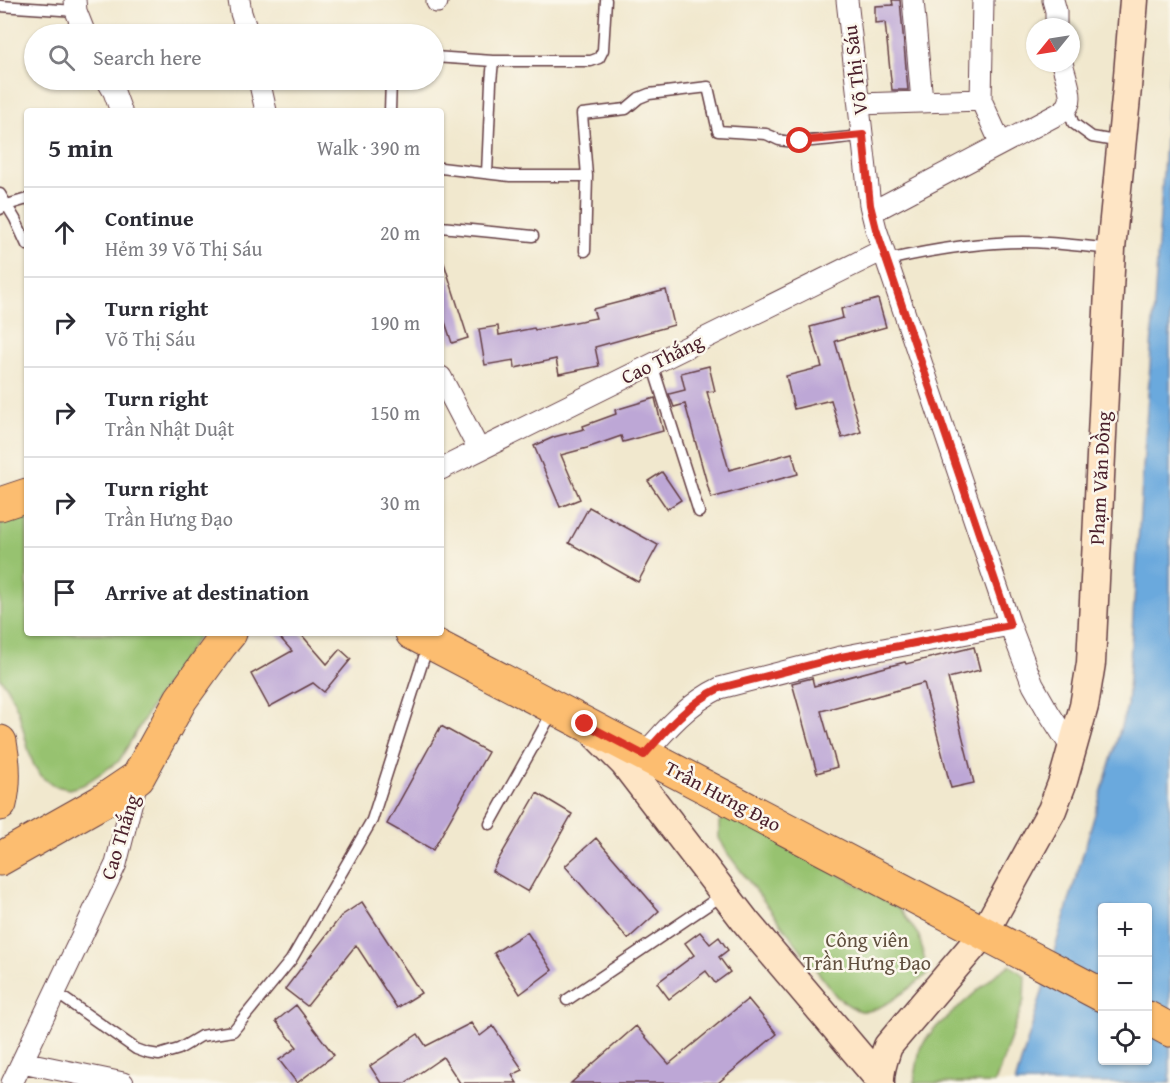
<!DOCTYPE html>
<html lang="en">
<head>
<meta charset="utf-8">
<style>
  :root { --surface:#fff; --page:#f7f7f7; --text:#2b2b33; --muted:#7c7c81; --line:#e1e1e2 }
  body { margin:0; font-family:"Gentium Book Plus",serif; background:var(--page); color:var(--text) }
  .controls { position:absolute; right:18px; bottom:18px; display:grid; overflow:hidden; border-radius:6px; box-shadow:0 2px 4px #0004 }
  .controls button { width:54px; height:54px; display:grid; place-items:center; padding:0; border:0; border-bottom:2px solid var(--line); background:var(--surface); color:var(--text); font:30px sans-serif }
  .compass { position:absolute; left:1026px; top:18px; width:54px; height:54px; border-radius:50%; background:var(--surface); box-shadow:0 2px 4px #0004; rotate:240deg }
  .stop { position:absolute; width:18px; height:18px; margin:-14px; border:4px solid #d93025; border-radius:50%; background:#fff }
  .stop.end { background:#d93025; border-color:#fff; box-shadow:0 2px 6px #0008 }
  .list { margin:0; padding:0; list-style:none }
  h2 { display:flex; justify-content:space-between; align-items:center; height:78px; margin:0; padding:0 24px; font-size:26px }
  h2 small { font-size:20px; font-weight:400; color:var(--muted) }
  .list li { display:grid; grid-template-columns:39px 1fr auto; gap:18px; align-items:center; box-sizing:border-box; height:90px; padding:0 24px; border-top:2px solid var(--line) }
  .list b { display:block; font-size:22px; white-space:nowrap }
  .list p { margin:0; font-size:20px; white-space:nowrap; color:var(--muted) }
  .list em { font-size:20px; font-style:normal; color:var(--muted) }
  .icon { flex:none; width:33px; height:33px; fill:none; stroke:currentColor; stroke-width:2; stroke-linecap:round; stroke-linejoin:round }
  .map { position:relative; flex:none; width:1170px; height:1083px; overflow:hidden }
  .search { position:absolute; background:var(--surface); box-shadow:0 2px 4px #0004; left:24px; top:24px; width:420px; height:66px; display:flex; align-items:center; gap:15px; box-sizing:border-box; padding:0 21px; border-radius:33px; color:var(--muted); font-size:22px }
  .panel { position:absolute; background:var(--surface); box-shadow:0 2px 4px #0004; left:24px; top:108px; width:420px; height:528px; border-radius:6px }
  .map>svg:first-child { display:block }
  .green { fill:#97c26f; stroke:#70704d; stroke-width:1.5 }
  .water { fill:#6aa9dd; stroke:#5a6484; stroke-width:1.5; fill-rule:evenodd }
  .building { fill:#bda7d6 }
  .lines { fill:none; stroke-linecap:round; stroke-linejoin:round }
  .lane-casing { stroke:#633d43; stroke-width:13 }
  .street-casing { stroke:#633d43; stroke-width:23 }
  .secondary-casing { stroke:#633d43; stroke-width:31 }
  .primary-casing { stroke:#633d43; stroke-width:35 }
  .lane { stroke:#fff; stroke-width:10 }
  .street { stroke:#fff; stroke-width:21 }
  .secondary { stroke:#fee5c5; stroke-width:28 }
  .primary { stroke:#fcbd6f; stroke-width:33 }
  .route { stroke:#d93025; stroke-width:8 }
  .labels { text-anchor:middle; stroke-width:5; stroke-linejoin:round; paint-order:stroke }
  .street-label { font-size:20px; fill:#4a1f2b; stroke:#fbf7ec }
  .park-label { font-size:20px; fill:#61503f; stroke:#fbf7ec }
</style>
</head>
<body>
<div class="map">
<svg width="1170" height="1083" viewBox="0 0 1170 1083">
  <rect width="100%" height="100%" fill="#fbf7ec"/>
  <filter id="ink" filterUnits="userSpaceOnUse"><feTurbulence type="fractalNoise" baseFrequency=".0167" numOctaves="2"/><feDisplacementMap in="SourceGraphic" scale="12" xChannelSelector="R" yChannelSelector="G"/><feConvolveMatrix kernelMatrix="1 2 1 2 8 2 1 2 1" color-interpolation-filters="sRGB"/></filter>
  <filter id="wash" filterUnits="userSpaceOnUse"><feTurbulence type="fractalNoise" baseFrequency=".008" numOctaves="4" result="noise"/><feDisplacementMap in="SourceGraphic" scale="24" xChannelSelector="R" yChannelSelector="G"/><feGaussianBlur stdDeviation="1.35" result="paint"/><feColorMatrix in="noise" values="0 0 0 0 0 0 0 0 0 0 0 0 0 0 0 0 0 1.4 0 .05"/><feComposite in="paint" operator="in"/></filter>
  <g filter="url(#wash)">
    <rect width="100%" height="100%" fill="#f1e8ce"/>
    <path class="green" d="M 27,517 L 27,633 L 201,633 L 154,702 L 119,761 L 83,785 L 69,789 L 55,786 L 43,778 L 34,766 L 29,752 L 18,710 L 7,687 L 0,678 L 0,524 L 16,518 Z
      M 729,814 L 747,821 L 900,909 L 919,936 L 928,974 C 913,985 880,1014 861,1011 C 853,1010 843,1001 836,996 L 728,854 L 719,838 L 719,822 Z
      M 1010,965 L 1025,976 L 1024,1000 L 995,1083 L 914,1083 L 920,1048 L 933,1030 L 995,975 Z"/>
    <path class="water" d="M 1170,68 L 1170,1083 L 1015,1083 L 1127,706 ZM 1102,908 L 1148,908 L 1148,1060 L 1102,1060 Z"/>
    <g id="blocks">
      <path class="building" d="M 892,0 L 900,0 L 908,90 L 892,90 L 885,22 L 875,23 L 875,6 L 893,5 Z
        M 444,263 L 468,338 L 452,343 L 441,310 L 441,264 Z
        M 666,290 L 674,325 L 595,347 L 599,366 L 559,374 L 556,359 L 515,368 L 514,360 L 485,365 L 479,329 L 498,326 L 499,335 L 534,328 L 535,330 L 596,318 L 593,309 Z
        M 878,299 L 886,327 L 835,341 L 861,432 L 842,438 L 831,400 L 794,409 L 786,376 L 822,367 L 810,327 L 843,318 L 841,309 Z
        M 709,366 L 715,391 L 707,392 L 729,470 L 792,453 L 798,474 L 711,498 L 685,404 L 674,407 L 669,394 L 685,390 L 681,373 Z
        M 655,398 L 663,431 L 623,442 L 621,436 L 587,448 L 561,455 L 580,499 L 560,507 L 534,446 L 554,437 L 584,429 L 583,426 L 616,414 L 615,410 Z
        M 662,472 L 681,500 L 667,509 L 648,481 Z
        M 589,507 L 658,545 L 638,582 L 569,543 Z
        M 276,633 L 300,633 L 327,664 L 340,649 L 351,659 L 324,692 L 313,683 L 269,707 L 251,674 L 292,651 Z
        M 974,647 L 980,670 L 948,678 L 974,783 L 951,788 L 924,683 L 821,711 L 837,767 L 817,773 L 792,683 L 812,678 L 814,686 L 905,662 L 906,664 Z
        M 441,726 L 488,752 L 433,850 L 387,824 Z
        M 537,793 L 572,814 L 528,892 L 492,871 Z
        M 596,838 L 659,911 L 628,939 L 565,866 Z
        M 362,902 L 421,993 L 397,1008 L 356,945 L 307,1006 L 285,989 L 341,916 Z
        M 527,932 L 552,970 L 520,994 L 494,953 Z
        M 700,932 L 710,944 L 719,937 L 728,950 L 719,957 L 730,972 L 715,983 L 706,971 L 669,999 L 657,983 L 694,955 L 685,943 Z
        M 748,999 L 777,1034 L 718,1083 L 571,1083 L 636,1026 L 669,1064 Z
        M 296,1005 L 334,1055 L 297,1083 L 279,1060 L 297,1047 L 276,1021 Z
        M 471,1023 L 480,1036 L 493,1026 L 523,1070 L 512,1075 L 517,1083 L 460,1083 L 443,1057 L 405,1083 L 381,1083 L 370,1066 L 418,1034 L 426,1046 Z"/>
    </g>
  </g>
  <g filter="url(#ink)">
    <use href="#blocks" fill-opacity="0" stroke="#633d43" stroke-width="1.5"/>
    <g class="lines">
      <defs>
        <path id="lane" d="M 0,6 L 76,11
          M 434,57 L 493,61
          M 1068,106 L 1073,123 L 1092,137 L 1121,142
          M 390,111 L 391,80
          M 441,168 L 510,176 L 587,176
          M 487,173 L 491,82 L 493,61 L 591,61 L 599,58 L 603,50 L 606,0
          M 0,194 L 15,219 L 27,245
          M 0,209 L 7,205 L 27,199
          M 441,227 L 533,236
          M 585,251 L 587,176 L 582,114 L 626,109 L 639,98 L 649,94 L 708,87 L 718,131 L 766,134 C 771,136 775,138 779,140 C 798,145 842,137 863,136
          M 887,260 C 931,250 978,242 1023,242 C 1052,242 1082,246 1111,249
          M 652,364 L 699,512
          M 490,824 L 553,711
          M 55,992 L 136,1049 L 147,1053 L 159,1055 L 179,1049 L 201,1036 L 233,1031 L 291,960 L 372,820 L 428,645
          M 567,1000 L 724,894"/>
        <path id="street" d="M 75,0 L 76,11 L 85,34
          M 239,0 L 241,13 L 248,34
          M 847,0 L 870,205 L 876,229 L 1010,625 L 1033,685 L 1049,713 L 1073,750
          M 913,0 L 922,101
          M 1053,0 L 1056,11 L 1056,27
          M 437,2 L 437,0
          M 107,80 L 114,92 L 121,111
          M 259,80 L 266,111
          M 981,100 L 983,0
          M 859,104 L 981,100 L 1001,144
          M 872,212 L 1058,114 C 1062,111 1068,108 1069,103 C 1073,95 1064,72 1062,63
          M 441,377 L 479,450
          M 441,469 L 883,250
          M 644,755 C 666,729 690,702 720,688 L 841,657 L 1010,625
          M 22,1062 L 123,1083
          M 12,1083 L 116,864 L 138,777"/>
        <path id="secondary" d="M 597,736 L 624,763 L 746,922 L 879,1079
          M 880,1083 C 879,1070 884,1058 888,1046 L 984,933 L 1052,810 L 1063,781 L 1084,706 L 1091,663 L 1111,249 L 1127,88 L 1134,0"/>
        <path id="primary" d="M 0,504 L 27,495
          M 412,633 L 1102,995
          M 0,742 C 4,763 5,784 0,804
          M 0,859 L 101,802 L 138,777 L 181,699 L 220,645 L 230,633
          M 1148,1018 L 1170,1030"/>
      </defs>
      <use href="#lane" class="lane-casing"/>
      <use href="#street" class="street-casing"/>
      <use href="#secondary" class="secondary-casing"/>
      <use href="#primary" class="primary-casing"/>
      <use href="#lane" class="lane"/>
      <use href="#street" class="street"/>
      <use href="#secondary" class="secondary"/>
      <use href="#primary" class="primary"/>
    </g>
  </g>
  <g class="lines" filter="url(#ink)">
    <path class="route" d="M 585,724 L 644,755 C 666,730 690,702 720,688 L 841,657 L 1010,625 L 876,229 L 870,205 L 863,135 L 800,141"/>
  </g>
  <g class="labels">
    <g class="street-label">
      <text transform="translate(855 70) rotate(-97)" y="7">Võ Thị Sáu</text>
      <text transform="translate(662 359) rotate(-26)" y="7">Cao Thắng</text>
      <text transform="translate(1100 478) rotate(-87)" y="7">Phạm Văn Đồng</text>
      <text transform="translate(723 796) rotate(28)" y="7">Trần Hưng Đạo</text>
      <text transform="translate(120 837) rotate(-73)" y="7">Cao Thắng</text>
    </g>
    <g class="park-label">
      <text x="867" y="947">Công viên<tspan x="867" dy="23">Trần Hưng Đạo</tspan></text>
    </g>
  </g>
</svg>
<div class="controls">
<button>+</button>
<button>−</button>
<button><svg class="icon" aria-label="locate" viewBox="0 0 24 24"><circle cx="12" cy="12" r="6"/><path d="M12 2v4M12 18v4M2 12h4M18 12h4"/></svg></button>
</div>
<svg class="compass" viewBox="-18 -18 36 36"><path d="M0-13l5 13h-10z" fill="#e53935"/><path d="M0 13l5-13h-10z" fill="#7c7c81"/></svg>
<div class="stop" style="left:800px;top:141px"></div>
<div class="stop end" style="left:585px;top:724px"></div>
<div class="search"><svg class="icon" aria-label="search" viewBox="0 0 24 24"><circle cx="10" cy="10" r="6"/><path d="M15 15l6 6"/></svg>Search here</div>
<section class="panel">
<h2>5 min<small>Walk · 390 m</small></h2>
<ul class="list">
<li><svg class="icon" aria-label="ahead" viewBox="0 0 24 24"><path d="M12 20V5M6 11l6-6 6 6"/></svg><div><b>Continue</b><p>Hẻm 39 Võ Thị Sáu</p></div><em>20 m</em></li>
<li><svg class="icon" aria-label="right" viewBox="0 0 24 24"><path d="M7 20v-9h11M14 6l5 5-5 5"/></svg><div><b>Turn right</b><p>Võ Thị Sáu</p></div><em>190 m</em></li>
<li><svg class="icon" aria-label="right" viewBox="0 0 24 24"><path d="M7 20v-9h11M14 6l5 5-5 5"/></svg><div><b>Turn right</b><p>Trần Nhật Duật</p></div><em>150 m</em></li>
<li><svg class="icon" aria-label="right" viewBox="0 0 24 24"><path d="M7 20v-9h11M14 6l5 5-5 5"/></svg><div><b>Turn right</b><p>Trần Hưng Đạo</p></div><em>30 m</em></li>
<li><svg class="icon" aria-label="arrive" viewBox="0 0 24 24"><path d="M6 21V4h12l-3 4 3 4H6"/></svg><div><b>Arrive at destination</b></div></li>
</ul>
</section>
</div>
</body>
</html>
